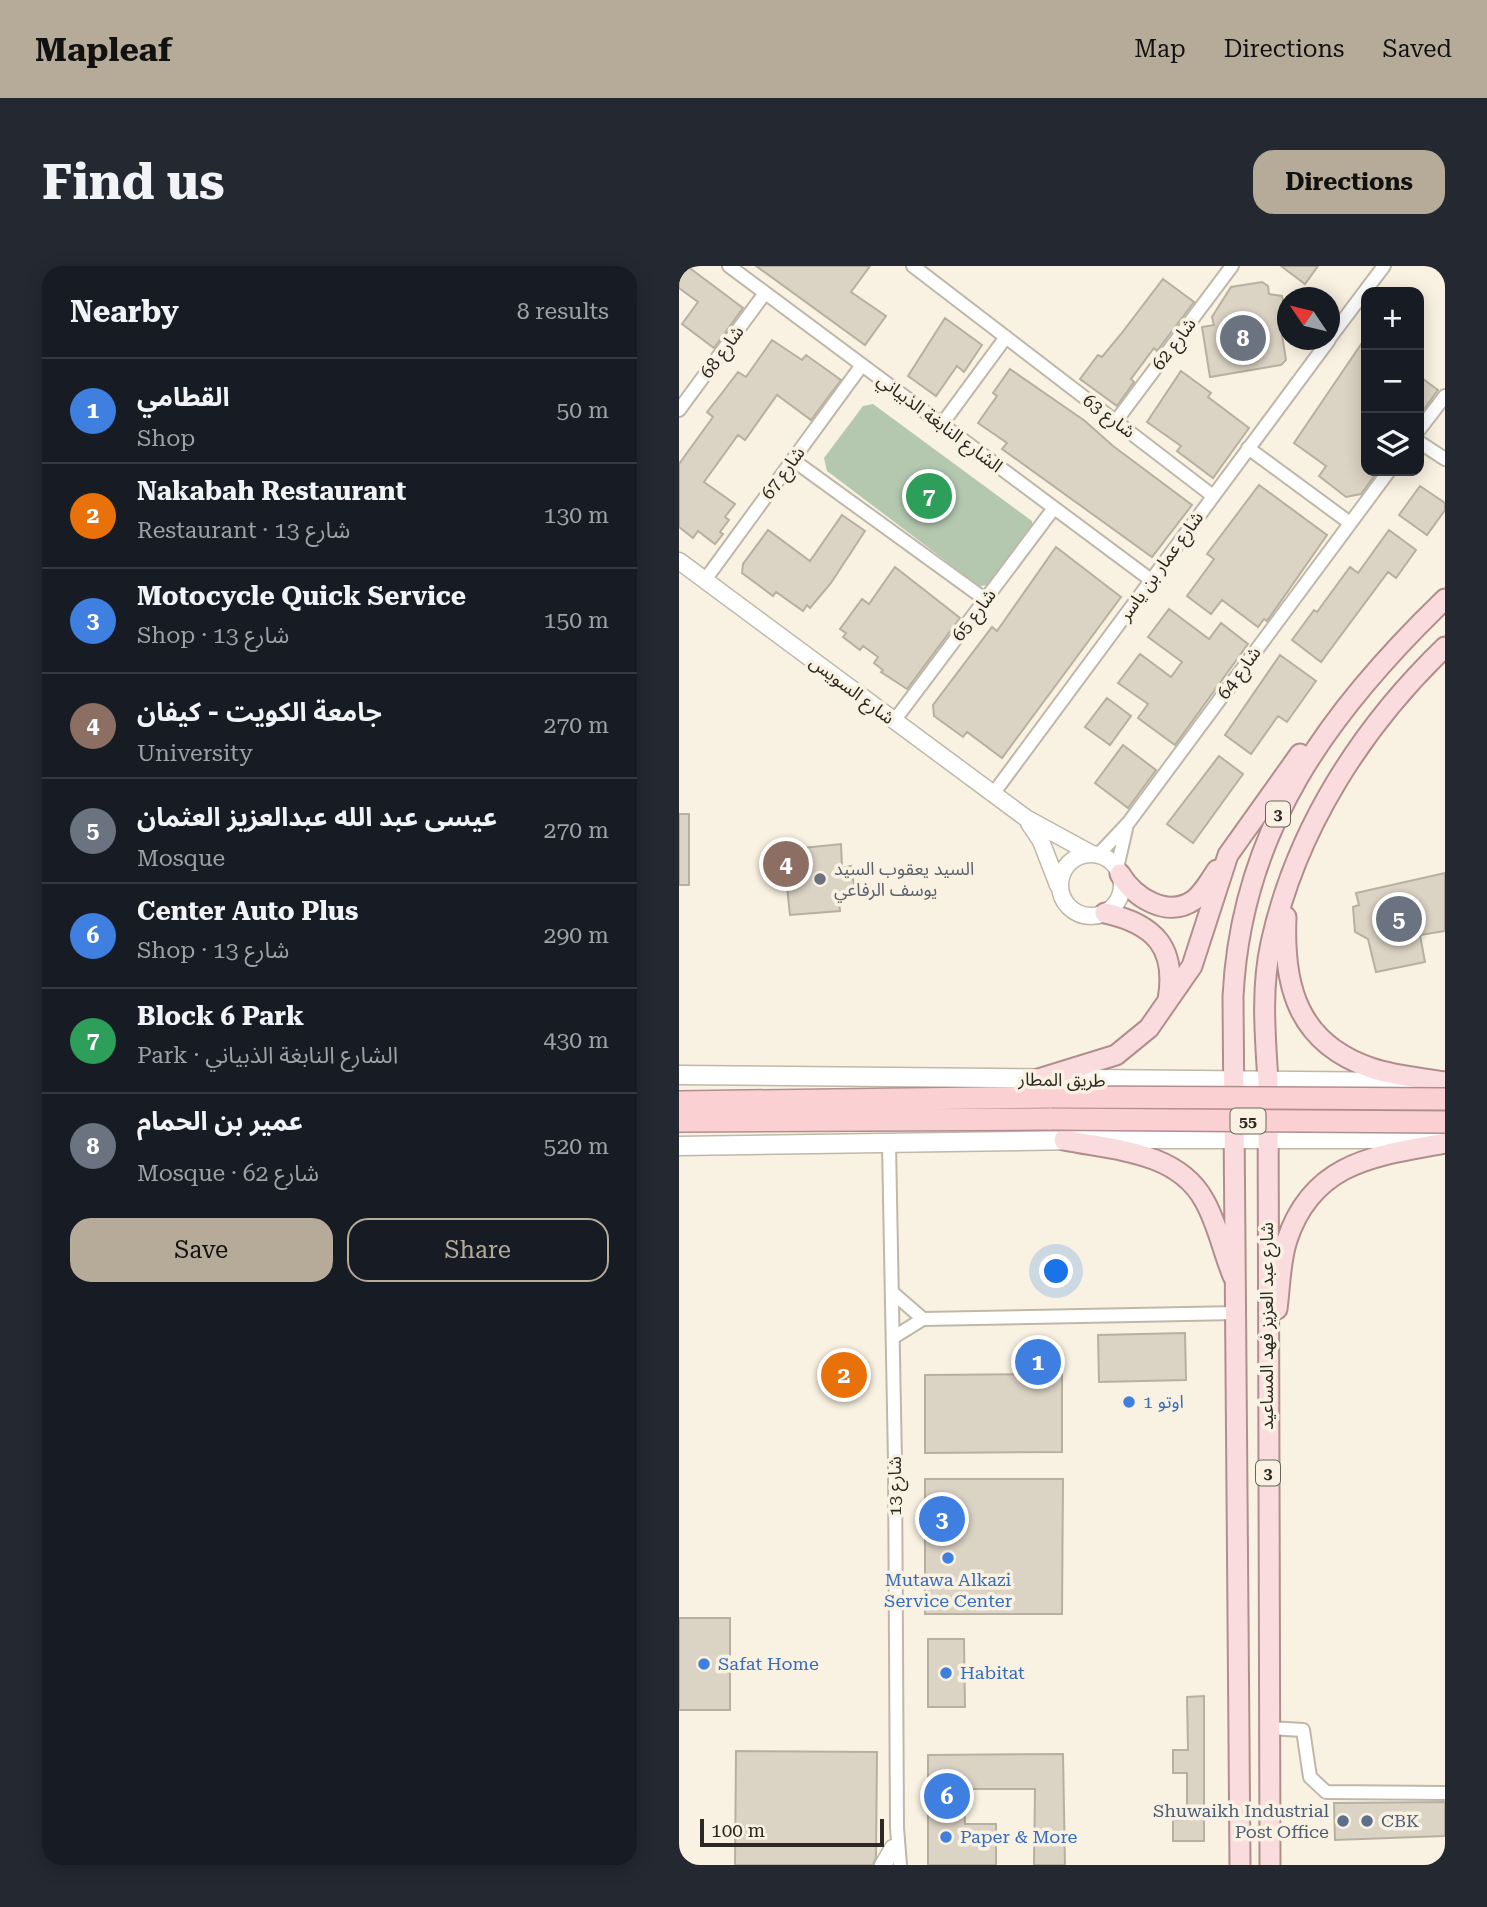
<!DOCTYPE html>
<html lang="en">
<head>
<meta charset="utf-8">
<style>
  :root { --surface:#171b24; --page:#242831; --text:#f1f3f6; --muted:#9ea1a6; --line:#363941; --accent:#b6ab98 }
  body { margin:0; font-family:"Roboto Serif","Noto Sans Arabic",serif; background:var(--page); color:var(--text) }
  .controls { position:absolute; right:21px; top:21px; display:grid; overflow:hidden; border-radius:14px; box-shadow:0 4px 18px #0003 }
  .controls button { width:63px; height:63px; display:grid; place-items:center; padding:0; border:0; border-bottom:2px solid var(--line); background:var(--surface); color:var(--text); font:35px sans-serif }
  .compass { position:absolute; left:598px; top:21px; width:63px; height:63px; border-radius:50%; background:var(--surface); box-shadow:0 4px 18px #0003; rotate:305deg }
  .scale { position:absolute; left:21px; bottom:18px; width:184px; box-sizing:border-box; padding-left:7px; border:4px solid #2c2923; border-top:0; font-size:19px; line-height:24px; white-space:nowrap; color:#2c2923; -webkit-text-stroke:5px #f9f2e2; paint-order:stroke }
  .you { position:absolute; left:378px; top:1006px; width:24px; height:24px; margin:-18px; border:5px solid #fff; border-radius:50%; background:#1a73e8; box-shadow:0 0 0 10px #1a73e833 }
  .badge { display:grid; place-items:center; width:46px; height:46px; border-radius:50%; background:var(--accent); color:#fff; font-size:23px; font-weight:700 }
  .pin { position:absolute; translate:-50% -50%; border:4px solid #fff; box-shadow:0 2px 7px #0006 }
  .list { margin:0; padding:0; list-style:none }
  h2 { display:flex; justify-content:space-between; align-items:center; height:91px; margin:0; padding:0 28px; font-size:30px }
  h2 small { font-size:23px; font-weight:400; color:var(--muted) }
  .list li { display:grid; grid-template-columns:46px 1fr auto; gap:21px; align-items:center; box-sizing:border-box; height:105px; padding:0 28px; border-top:2px solid var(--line) }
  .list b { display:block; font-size:26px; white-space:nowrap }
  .list p { margin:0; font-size:23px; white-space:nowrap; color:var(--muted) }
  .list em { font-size:23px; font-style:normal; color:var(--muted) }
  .actions { display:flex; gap:14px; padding:21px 28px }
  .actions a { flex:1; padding:16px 0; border:2px solid var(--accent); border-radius:21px; text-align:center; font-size:24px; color:var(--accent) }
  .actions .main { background:var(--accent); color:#111 }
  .icon { flex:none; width:38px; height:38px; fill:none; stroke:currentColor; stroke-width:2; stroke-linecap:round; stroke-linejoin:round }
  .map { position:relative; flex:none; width:766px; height:1599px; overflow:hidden; border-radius:21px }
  header { display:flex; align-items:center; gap:42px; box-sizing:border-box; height:98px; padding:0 35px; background:var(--accent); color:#111 }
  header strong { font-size:33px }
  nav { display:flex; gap:38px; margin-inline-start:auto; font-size:24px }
  .intro { display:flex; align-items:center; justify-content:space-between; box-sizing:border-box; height:168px; padding:0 42px }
  h1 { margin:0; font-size:49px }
  .button { padding:18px 32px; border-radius:21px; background:var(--accent); color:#111; font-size:24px; font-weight:700 }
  main { display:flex; gap:42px; padding:0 42px }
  aside { flex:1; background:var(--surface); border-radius:21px; box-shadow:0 4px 18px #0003 }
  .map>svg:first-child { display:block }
  .green { fill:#b4c8b0 }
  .building { fill:#dbd3c4; stroke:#b7b0a1; stroke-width:2 }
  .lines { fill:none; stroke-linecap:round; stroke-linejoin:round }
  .minor-casing { stroke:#bfb8a9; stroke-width:16 }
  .tertiary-casing { stroke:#bfb8a9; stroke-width:19 }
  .secondary-casing { stroke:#bfb8a9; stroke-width:21 }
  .primary-casing { stroke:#b18e8e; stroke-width:23 }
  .trunk-casing { stroke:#b18e8e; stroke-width:24 }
  .minor { stroke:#fff; stroke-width:12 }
  .tertiary { stroke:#fff; stroke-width:16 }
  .secondary { stroke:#fff; stroke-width:18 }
  .primary { stroke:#fbdcde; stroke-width:19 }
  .trunk { stroke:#fad0d3; stroke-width:21 }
  .trunk-bridge-casing { stroke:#b18e8e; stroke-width:24; stroke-linecap:butt }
  .trunk-bridge { stroke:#fad0d3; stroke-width:21 }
  .worship-dot { fill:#6b7280; stroke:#f9f2e2; stroke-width:2.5 }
  .shop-dot { fill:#3f7fe0; stroke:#f9f2e2; stroke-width:2.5 }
  .service-dot { fill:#5c6f8a; stroke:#f9f2e2; stroke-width:2.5 }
  .labels { text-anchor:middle; stroke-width:7; stroke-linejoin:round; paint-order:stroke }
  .shield { fill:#f9f2e2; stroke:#6a655c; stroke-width:2 }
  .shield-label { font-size:16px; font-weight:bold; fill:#2c2923 }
  .street-label { font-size:18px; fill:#2c2923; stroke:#f9f2e2 }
  .worship-label { font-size:18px; fill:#5b616d; stroke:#f9f2e2; text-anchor:start }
  .shop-label { font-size:18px; fill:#366cbe; stroke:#f9f2e2; text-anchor:start }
  .service-label { font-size:18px; fill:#4e5e75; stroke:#f9f2e2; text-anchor:end }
</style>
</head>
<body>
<header>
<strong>Mapleaf</strong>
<nav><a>Map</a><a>Directions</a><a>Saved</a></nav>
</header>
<div class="intro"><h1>Find us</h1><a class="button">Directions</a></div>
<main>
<aside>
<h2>Nearby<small>8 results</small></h2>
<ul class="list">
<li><span class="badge" style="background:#3f7fe0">1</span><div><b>القطامي</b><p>Shop</p></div><em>50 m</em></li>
<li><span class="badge" style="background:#e8710a">2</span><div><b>Nakabah Restaurant</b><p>Restaurant · شارع 13</p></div><em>130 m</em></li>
<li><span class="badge" style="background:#3f7fe0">3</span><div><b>Motocycle Quick Service</b><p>Shop · شارع 13</p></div><em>150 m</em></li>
<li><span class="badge" style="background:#8d6e63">4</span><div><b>جامعة الكويت - كيفان</b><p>University</p></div><em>270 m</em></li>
<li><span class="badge" style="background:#6b7280">5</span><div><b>عيسى عبد الله عبدالعزيز العثمان</b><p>Mosque</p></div><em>270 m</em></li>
<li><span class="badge" style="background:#3f7fe0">6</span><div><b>Center Auto Plus</b><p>Shop · شارع 13</p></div><em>290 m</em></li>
<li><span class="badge" style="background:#2e9e5b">7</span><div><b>Block 6 Park</b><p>Park · الشارع النابغة الذبياني</p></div><em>430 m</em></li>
<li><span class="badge" style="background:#6b7280">8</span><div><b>عمير بن الحمام</b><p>Mosque · شارع 62</p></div><em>520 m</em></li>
</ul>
<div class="actions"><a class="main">Save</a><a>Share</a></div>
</aside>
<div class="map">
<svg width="766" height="1599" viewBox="0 0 766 1599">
  <rect width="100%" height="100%" fill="#f9f2e2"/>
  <path class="green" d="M 194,138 L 353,255 L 354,268 L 315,319 L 300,320 L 148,205 L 145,192 L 184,140 Z"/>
  <path class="building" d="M 0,0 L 8,0 L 64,42 L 35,82 L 3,58 L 19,36 L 0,22 Z
    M 77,0 L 191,0 L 172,26 L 207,50 L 186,79 Z
    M 602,0 L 639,0 L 626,18 Z
    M 484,13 L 515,36 L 478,85 L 475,82 L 452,113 L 455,116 L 438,140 L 401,113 L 419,89 L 423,91 L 442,68 Z
    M 583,16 L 589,20 L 590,28 L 603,30 L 607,49 L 600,50 L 607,94 L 602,99 L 531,111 L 523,61 L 535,59 L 533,51 L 552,21 Z
    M 266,52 L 303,79 L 285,106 L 278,100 L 257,130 L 229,110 Z
    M 687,71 L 687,205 L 699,205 L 682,228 L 667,231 L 640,210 L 647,200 L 615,177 Z
    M 93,74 L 123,94 L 127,89 L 162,114 L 132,154 L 98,129 L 66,174 L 59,169 L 25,216 L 56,238 L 46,251 L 50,254 L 41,266 L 44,268 L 36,278 L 19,265 L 14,272 L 0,261 L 0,198 L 34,151 L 28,146 L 43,127 L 59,106 L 67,111 Z
    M 331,103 L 406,155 L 434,180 L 513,239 L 473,291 L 323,183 L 328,177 L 299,157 L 318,130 L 314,127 Z
    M 502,105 L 532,127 L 529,131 L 570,162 L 534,212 L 498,185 L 502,180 L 468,156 Z
    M 740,110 L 759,124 L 740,150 Z
    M 580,219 L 648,269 L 588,355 L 585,353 L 579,361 L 543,334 L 532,348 L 508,330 L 535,293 L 528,288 Z
    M 741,220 L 766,237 L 766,244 L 748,269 L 720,249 Z
    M 163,249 L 186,265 L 152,317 L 131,342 L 128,339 L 124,345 L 97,326 L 94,330 L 63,307 L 64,298 L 89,264 L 131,295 Z
    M 710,264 L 737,284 L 717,312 L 709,306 L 642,396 L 613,374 L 635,344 L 638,346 L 671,301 L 679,307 Z
    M 377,281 L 442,331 L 323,492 L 288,466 L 284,471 L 255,450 L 254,439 L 313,361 L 318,365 Z
    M 216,301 L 281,352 L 228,423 L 202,406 L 204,404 L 195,397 L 199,391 L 184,380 L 181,384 L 164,371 L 167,367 L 161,363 L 183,333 L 190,338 Z
    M 490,343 L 530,373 L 542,357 L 569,378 L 496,479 L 459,452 L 469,438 L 439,417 L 461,388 L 492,411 L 503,396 L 469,371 Z
    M 601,389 L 637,415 L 608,456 L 599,450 L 572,488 L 546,469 Z
    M 428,432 L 452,450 L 431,479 L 406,461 Z
    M 444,479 L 477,504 L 449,542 L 416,517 Z
    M 540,490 L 564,508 L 514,577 L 488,558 Z
    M 0,548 L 10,548 L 10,619 L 0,619 Z
    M 162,578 L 163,602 L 172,600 L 176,625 L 159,626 L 161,645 L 111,649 L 104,584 Z
    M 766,607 L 766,665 L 741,669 L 746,696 L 697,706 L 689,673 L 676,666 L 674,641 L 680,639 L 677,627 Z
    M 506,1067 L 507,1114 L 420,1116 L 419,1069 Z
    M 149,1094 L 181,1094 L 181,1124 L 149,1124 Z
    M 383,1108 L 383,1186 L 246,1187 L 246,1109 Z
    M 246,1213 L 384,1213 L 383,1348 L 246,1348 Z
    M 0,1352 L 51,1352 L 51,1444 L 0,1444 Z
    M 249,1373 L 285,1373 L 286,1441 L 249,1441 Z
    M 525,1430 L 525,1575 L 494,1575 L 494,1554 L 508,1554 L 508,1507 L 494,1507 L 494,1484 L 509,1484 L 508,1431 Z
    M 57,1485 L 198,1486 L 197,1591 L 194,1599 L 56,1599 Z
    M 384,1488 L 386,1599 L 355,1599 L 356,1523 L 285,1523 L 286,1558 L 317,1558 L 317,1599 L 249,1599 L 249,1489 Z
    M 766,1536 L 766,1570 L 656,1574 L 655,1537 Z"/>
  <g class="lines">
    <defs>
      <path id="minor" d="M 50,0 L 472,314
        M 234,0 L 534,230
        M 650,73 L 705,0
        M 0,144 L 86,27
        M 437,155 L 553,0
        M 263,158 L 327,71
        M 740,164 L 766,130
        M 740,176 L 766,193
        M 569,182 L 671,257
        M 114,194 L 307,334
        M 26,314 L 183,99
        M 215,455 L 375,242
        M 314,528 L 650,74
        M 419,589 L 450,556 L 710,205
        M 438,602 L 447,563
        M 210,878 L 216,1196 L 218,1562 L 221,1599
        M 214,1027 L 244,1053
        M 215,1071 L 244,1053 L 559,1047
        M 589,1462 L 624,1464 L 631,1511 L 647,1526 L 766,1527"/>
      <path id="tertiary" d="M 0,295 L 347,552 L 413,588
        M 350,557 L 362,575 L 379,619
        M381 619a31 31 0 1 1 62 0a31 31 0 1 1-62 0Z
        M 204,1599 L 214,1582"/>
      <path id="secondary" d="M 0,809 L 728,816
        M 0,880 L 471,873 L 756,873"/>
      <path id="primary" d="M 441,608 C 455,631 488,653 515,634 C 525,626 531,614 538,604
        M 426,647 C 476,658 498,682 489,734
        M 607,651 C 604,721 619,777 692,802 C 715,810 742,812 766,816
        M 356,814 L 437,789 L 470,762 L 513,700 L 549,589 L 621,488
        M 385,874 C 434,884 498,885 525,934 C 538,956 544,986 554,1010
        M 598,1043 C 601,1021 601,995 608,974 C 634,896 695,890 766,877
        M 561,1599 L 554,731 C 562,563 650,445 766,333
        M 591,1599 L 589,815 C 586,769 582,722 592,677 C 617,563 683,461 766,381"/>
      <path id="trunk" d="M 0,836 L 372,831
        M 0,855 L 372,853"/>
    </defs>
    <use href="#minor" class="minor-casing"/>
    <use href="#tertiary" class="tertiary-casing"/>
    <use href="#secondary" class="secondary-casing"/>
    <use href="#primary" class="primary-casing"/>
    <use href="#trunk" class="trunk-casing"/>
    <use href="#minor" class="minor"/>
    <use href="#tertiary" class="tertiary"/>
    <use href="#secondary" class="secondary"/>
    <use href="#primary" class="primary"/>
    <use href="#trunk" class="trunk"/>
    <defs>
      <path id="trunk-bridge" d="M 372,831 L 766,833
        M 372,853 L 766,856"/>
    </defs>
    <use href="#trunk-bridge" class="trunk-bridge-casing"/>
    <use href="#trunk-bridge" class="trunk-bridge"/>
  </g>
  <circle class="worship-dot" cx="141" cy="613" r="7"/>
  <g class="shop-dot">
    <circle cx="450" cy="1136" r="7"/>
    <circle cx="269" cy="1292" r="7"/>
    <circle cx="25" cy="1398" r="7"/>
    <circle cx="267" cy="1407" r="7"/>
    <circle cx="267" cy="1571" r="7"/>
  </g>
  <g class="service-dot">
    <circle cx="664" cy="1555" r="7"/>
    <circle cx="688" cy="1555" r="7"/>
  </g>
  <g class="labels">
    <g class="shield">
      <rect x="587" y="535.5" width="24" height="25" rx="5"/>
      <rect x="551.5" y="842.5" width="35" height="25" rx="5"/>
      <rect x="577" y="1194.5" width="24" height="25" rx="5"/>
    </g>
    <g class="shield-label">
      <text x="599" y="554">3</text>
      <text x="569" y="861">55</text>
      <text x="589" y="1213">3</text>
    </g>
    <g class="street-label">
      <text transform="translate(495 78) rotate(-53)" y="6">شارع 62</text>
      <text transform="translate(43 86) rotate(-54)" y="6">شارع 68</text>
      <text transform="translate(430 150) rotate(37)" y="6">شارع 63</text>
      <text transform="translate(261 157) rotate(37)" y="6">الشارع النابغة الذبياني</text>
      <text transform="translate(104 207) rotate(-54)" y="6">شارع 67</text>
      <text transform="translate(482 300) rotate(-54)" y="6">شارع عمار بن ياسر</text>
      <text transform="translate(295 349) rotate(-53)" y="6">شارع 65</text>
      <text transform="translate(560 407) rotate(-54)" y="6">شارع 64</text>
      <text transform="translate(173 424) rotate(37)" y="6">شارع السويس</text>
      <text transform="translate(383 814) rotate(1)" y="6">طريق المطار</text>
      <text transform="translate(588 1060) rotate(-90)" y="6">شارع عبد العزيز فهد المساعيد</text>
      <text transform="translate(216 1220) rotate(-90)" y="6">شارع 13</text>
    </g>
    <g class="worship-label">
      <text x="155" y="609">السيد يعقوب السيد<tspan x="155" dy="21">يوسف الرفاعي</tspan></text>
    </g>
    <g class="shop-label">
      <text x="464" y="1142">اوتو 1</text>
      <text x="269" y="1320" text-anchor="middle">Mutawa Alkazi<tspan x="269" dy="21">Service Center</tspan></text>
      <text x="39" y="1404">Safat Home</text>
      <text x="281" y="1413">Habitat</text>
      <text x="281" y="1577">Paper &amp; More</text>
    </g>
    <g class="service-label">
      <text x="650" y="1551">Shuwaikh Industrial<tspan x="650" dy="21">Post Office</tspan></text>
      <text x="702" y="1561" text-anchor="start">CBK</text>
    </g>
  </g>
</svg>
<div class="controls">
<button>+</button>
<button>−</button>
<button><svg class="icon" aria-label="layers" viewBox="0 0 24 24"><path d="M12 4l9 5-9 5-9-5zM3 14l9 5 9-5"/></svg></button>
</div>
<svg class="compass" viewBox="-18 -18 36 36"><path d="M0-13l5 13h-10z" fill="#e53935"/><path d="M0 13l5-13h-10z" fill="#9ea1a6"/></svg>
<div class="scale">100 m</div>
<div class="you"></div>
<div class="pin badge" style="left:359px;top:1096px;background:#3f7fe0">1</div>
<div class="pin badge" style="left:165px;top:1109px;background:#e8710a">2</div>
<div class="pin badge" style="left:263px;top:1253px;background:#3f7fe0">3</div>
<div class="pin badge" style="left:107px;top:598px;background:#8d6e63">4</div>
<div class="pin badge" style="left:720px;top:653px;background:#6b7280">5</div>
<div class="pin badge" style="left:268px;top:1530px;background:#3f7fe0">6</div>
<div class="pin badge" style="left:250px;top:230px;background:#2e9e5b">7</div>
<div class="pin badge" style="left:564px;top:72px;background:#6b7280">8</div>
</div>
</main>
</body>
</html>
